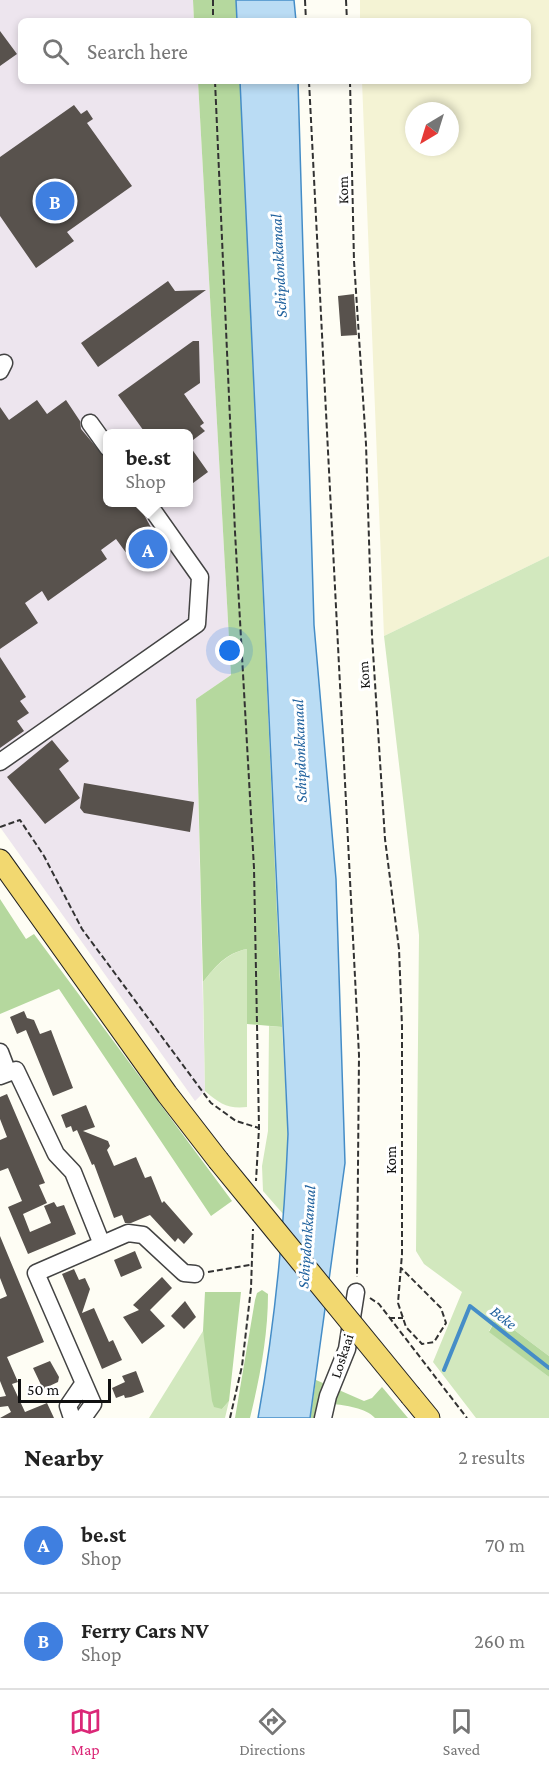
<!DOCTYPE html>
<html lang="en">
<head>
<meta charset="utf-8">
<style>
  :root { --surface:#fff; --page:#f2f2f2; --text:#222; --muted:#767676; --line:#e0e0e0; --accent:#db2777 }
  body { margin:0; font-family:"Crimson Pro",serif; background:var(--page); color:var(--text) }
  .compass { position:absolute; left:405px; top:102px; width:54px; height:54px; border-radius:50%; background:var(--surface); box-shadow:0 3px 9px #0003; rotate:218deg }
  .scale { position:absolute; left:18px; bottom:15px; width:93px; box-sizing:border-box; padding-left:6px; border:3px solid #101010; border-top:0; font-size:16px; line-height:21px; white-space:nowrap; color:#101010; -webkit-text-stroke:4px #fff; paint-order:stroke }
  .you { position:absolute; left:230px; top:651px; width:21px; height:21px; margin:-15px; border:4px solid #fff; border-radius:50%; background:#1a73e8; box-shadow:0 0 0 9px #1a73e833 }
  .badge { display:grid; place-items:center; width:39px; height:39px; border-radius:50%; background:var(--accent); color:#fff; font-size:20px; font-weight:700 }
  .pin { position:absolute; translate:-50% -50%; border:3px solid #fff; box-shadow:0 2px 6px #0006 }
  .popup { position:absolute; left:103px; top:429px; width:90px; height:78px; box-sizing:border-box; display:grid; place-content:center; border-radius:9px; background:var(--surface); filter:drop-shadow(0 2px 4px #0005); font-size:20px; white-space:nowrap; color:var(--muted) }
  .popup b { font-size:22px; color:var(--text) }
  .popup::after { content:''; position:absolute; left:50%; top:100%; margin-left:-12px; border:12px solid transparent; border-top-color:var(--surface) }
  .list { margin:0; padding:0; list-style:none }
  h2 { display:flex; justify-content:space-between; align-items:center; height:78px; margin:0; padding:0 24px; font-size:26px }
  h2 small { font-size:20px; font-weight:400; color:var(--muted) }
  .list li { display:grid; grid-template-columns:39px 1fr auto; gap:18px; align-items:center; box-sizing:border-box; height:96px; padding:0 24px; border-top:2px solid var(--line) }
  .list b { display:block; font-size:22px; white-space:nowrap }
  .list p { margin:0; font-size:20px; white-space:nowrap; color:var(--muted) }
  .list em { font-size:20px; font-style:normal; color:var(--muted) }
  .icon { flex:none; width:33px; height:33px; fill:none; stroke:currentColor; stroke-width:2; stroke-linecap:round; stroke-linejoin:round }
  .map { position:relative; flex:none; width:549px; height:1418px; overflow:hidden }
  .search { position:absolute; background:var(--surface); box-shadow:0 3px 9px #0003; left:18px; right:18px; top:18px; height:66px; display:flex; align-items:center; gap:15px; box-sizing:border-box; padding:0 21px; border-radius:9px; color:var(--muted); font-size:22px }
  .sheet { height:270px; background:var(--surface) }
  nav { display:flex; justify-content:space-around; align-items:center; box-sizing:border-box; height:84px; border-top:2px solid var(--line); background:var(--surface); font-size:16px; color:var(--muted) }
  nav a { display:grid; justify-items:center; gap:3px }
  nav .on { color:var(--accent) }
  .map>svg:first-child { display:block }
  .industrial { fill:#ede5ee; fill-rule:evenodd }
  .farmland { fill:#f4f3d4; fill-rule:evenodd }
  .green { fill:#d2e8be }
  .forest { fill:#b5d89e }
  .water { fill:#badcf4; stroke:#458dc7; stroke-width:1.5 }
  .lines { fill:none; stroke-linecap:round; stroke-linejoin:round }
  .stream { stroke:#458dc7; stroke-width:4 }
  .building { fill:#58524d }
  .minor-casing { stroke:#434343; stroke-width:19 }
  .major-casing { stroke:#212121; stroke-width:23 }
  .path { stroke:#323232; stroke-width:2; stroke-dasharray:6 3; stroke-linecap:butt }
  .minor { stroke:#fff; stroke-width:16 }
  .major { stroke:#f2d870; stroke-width:21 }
  .major-bridge-casing { stroke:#212121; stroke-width:23; stroke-linecap:butt }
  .major-bridge { stroke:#f2d870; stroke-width:21 }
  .labels { text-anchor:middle; stroke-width:6; stroke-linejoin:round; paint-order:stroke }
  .street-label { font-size:15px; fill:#101010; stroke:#fff }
  .water-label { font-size:16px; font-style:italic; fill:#1e609d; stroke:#fff }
</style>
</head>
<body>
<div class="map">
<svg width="549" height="1418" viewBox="0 0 549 1418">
  <rect width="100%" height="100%" fill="#fefdf4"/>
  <path class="industrial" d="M 0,0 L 193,0 L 194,21 L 21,21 L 21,81 L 198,81 L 231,675 L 196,699 L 205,1091 L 195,1101 L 0,827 ZM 108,434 L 189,434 L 189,502 L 108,502 Z"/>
  <path class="farmland" d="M 360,0 L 549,0 L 549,556 L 384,636 L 362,81 L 528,81 L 528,21 L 360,21 ZM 414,111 L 450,111 L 450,147 L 414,147 Z"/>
  <path class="green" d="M 549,556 L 549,1356 L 497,1317 L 489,1331 L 549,1377 L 549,1418 L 476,1418 L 433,1362 L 462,1292 L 424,1264 L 416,1251 L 419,935 L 384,636 Z
    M 247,949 L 247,1107 C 228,1109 220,1104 205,1091 L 203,982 C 216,966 227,953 247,949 Z
    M 269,1026 L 282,1027 L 288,1134 L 284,1215 L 263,1191 L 262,1166 L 268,1131 Z
    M 203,1331 L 222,1409 L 229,1401 L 225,1418 L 149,1418 Z"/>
  <path class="forest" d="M 193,0 L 236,0 L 237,21 L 194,21 Z
    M 198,81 L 240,81 L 282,1027 L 247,1024 L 247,949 C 226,953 216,966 203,982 L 196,699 L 231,675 Z
    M 0,899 L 26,939 L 34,934 L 232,1201 L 211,1216 L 59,989 L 0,1014 Z
    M 262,1290 L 268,1294 C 268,1336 260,1377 250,1418 L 235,1418 L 255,1300 L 257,1293 Z
    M 205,1292 L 241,1292 L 229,1401 L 222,1409 L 214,1407 L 212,1401 L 203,1331 Z
    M 497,1317 L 549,1356 L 549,1377 L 489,1332 Z
    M 316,1380 L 364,1401 L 372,1398 L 382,1387 L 408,1418 L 375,1418 C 366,1408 345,1405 332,1404 L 329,1418 L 310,1418 Z"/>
  <path class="water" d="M 236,0 L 294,0 L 296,21 L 237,21 Z
    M 240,81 L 298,81 L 314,625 L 336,879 L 345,1163 L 310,1418 L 258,1418 C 275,1324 284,1230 288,1134 Z"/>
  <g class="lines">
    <path class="stream" d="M 444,1370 L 470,1306 L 549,1368"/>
  </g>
  <path class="building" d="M 0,31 L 17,54 L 0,66 Z
    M 74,105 L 81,114 L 87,110 L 93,119 L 87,123 L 132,186 L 67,232 L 74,241 L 36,268 L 0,216 L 0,157 Z
    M 168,281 L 175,291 L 206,290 L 98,367 L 81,343 Z
    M 354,294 L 357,335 L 341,336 L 338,296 Z
    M 193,341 L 199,341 L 200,383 L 184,394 L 204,423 L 200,426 L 205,431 L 189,443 L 189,434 L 146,434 L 118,395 Z
    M 37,400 L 47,414 L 66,400 L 80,421 L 81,429 L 108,461 L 108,502 L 137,502 L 164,551 L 142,566 L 131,551 L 127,554 L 116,539 L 101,550 L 107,559 L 48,601 L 42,591 L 25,603 L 38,623 L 0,649 L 0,407 L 9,420 Z
    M 189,445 L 208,472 L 189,486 Z
    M 0,657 L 26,697 L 20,701 L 29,713 L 17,721 L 24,731 L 0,748 Z
    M 52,740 L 69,761 L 59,769 L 80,798 L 45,824 L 7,777 Z
    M 84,783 L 194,802 L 190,832 L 84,813 L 80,808 Z
    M 24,1011 L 27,1018 L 34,1020 L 40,1034 L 51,1030 L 73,1088 L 53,1096 L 26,1030 L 17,1034 L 10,1017 Z
    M 7,1094 L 45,1183 L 39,1185 L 47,1203 L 23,1214 L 30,1232 L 51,1223 L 44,1206 L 54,1202 L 57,1207 L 64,1205 L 76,1234 L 28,1254 L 8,1207 L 22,1201 L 8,1168 L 0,1171 L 0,1140 L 7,1137 L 0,1119 L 0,1097 Z
    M 86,1105 L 95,1127 L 83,1131 L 108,1141 L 110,1146 L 107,1150 L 114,1166 L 136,1157 L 145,1178 L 151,1176 L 162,1203 L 164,1201 L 193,1234 L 184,1244 L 178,1238 L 175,1242 L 150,1215 L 131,1223 L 125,1223 L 122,1215 L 114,1218 L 94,1164 L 92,1165 L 77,1130 L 73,1132 L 71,1126 L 66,1128 L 61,1115 Z
    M 0,1236 L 44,1342 L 7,1357 L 18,1382 L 12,1384 L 25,1412 L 47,1403 L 54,1418 L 0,1418 L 11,1412 L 8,1406 L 0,1407 L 0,1397 L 6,1396 L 0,1381 L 0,1299 L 7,1296 L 0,1278 Z
    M 135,1251 L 142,1268 L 121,1277 L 114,1260 Z
    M 74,1269 L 79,1280 L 85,1278 L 90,1289 L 82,1313 L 94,1308 L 109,1342 L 113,1340 L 122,1360 L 102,1369 L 62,1274 Z
    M 162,1277 L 172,1288 L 150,1310 L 165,1326 L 142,1344 L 123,1317 L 139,1310 L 133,1305 Z
    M 185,1301 L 196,1317 L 184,1329 L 171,1316 Z
    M 50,1361 L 59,1377 L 58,1382 L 43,1389 L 33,1368 Z
    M 136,1371 L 144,1392 L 131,1397 L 125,1398 L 124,1395 L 116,1398 L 112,1388 L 125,1382 L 122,1376 Z"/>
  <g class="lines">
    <defs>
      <path id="minor" d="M 0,371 L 4,363
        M 90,423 L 108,448
        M 0,762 L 197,624 L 200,577 L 147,502
        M 0,1052 L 8,1073
        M 0,1076 L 16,1070 L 56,1154 L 73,1172 L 101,1242
        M 72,1418 L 68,1406 L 83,1384
        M 83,1418 L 93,1404 L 36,1273 L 128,1233 L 143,1235 L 184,1273 L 195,1274
        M 323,1418 L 328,1396 L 347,1349 L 356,1292"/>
      <path id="major" d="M 0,860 L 167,1094 L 218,1160
        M 411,1396 L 429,1418"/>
    </defs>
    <use href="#minor" class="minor-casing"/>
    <use href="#major" class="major-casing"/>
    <path class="path" d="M 213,0 L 213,21
      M 305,0 L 306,21
      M 346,0 L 347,21
      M 215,81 L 235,532 L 254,868 L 259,1128 L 256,1181
      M 309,81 L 359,1055 L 357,1277
      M 350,81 L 354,261 L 366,444 L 372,636 L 385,839 L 399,949 L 402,1026 L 402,1254 L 398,1303 L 406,1327 L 422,1344 L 434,1342 L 446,1323 L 441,1308 L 401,1268
      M 0,827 L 20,820 L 44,856 L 82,929 L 211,1103 L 236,1121 L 259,1128
      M 208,1272 L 250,1265
      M 370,1298 L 379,1304 L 467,1418
      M 389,1318 L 403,1318
      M 230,1418 L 242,1366 L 251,1288 L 253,1229"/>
    <use href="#minor" class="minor"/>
    <use href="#major" class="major"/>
    <defs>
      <path id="major-bridge" d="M 218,1160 L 411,1396"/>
    </defs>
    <use href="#major-bridge" class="major-bridge-casing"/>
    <use href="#major-bridge" class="major-bridge"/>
  </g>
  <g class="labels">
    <g class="street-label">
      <text transform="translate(343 190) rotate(-91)" y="5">Kom</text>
      <text transform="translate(364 675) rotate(-94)" y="5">Kom</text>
      <text transform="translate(391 1160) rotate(-90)" y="5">Kom</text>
      <text transform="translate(342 1356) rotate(-72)" y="5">Loskaai</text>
    </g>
    <g class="water-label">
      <text transform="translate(278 266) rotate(-93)" y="6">Schipdonkkanaal</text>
      <text transform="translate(299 751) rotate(-92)" y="6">Schipdonkkanaal</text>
      <text transform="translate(306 1237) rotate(-86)" y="6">Schipdonkkanaal</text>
      <text transform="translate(504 1317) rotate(38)" y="6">Beke</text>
    </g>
  </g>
</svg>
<svg class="compass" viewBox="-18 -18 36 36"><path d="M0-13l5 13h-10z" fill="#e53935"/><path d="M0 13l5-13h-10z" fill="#767676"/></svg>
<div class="scale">50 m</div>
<div class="you"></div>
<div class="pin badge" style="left:148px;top:549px;background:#3f7fe0">A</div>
<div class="popup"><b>be.st</b>Shop</div>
<div class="pin badge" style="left:55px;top:201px;background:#3f7fe0">B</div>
<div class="search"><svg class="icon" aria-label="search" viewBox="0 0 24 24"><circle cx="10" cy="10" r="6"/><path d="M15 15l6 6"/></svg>Search here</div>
</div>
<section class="sheet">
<h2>Nearby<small>2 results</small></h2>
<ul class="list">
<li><span class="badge" style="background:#3f7fe0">A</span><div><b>be.st</b><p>Shop</p></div><em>70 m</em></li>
<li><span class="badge" style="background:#3f7fe0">B</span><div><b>Ferry Cars NV</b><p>Shop</p></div><em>260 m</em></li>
</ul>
</section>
<nav>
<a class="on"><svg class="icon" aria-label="map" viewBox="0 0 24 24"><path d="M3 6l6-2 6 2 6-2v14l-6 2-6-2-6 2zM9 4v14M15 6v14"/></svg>Map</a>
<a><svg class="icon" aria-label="directions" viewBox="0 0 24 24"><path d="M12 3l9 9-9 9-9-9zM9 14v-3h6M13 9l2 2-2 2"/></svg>Directions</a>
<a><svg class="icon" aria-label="saved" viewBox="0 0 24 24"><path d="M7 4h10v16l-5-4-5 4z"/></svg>Saved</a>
</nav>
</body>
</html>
